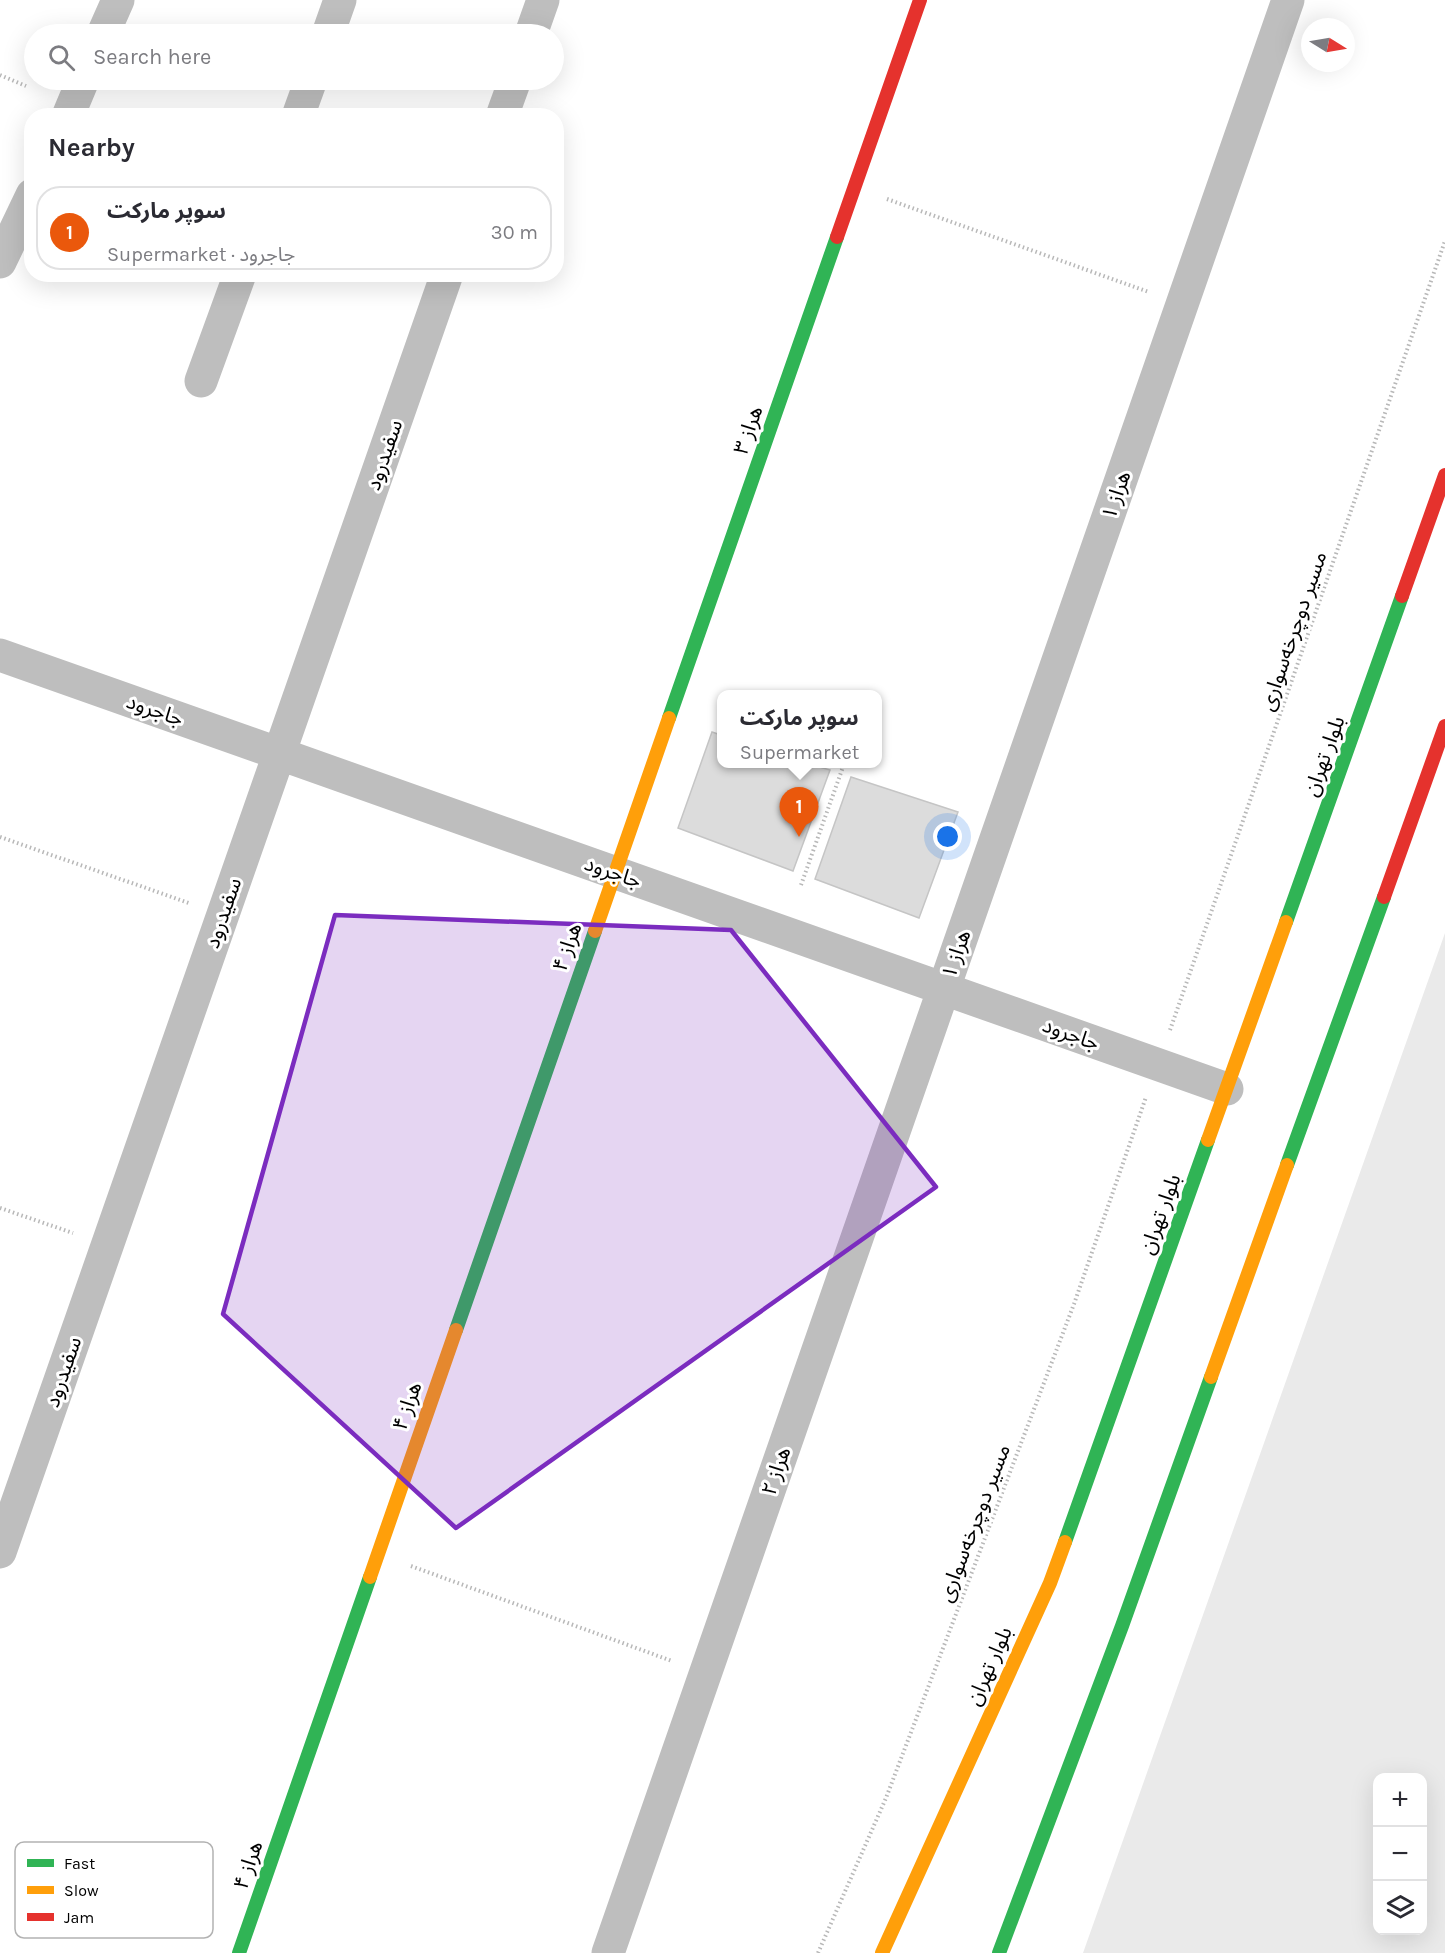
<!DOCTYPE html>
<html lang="en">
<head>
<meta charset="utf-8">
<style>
  :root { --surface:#fff; --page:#f7f7f7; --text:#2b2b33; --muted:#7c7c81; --line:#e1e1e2; --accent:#ea580c }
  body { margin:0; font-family:Karla,"Noto Sans Arabic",sans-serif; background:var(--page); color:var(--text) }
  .controls { position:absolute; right:18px; bottom:18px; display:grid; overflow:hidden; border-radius:12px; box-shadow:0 6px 24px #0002 }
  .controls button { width:54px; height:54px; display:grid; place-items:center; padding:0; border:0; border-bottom:2px solid var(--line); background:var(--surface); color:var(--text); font:30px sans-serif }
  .compass { position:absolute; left:1301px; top:18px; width:54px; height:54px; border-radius:50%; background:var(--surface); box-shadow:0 6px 24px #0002; rotate:101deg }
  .you { position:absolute; left:948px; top:837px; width:21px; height:21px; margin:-15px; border:4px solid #fff; border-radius:50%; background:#1a73e8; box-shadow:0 0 0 9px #1a73e833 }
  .badge { display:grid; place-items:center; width:39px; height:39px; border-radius:50%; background:var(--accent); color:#fff; font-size:20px; font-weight:700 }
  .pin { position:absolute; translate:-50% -50px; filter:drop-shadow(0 2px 3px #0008) }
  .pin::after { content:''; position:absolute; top:32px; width:21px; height:18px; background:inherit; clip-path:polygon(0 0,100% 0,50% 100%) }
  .popup { position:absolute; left:717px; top:690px; width:165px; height:78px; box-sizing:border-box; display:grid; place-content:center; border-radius:12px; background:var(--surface); filter:drop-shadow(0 2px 4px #0005); font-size:20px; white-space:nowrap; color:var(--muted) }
  .popup b { font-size:22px; color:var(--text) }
  .popup::after { content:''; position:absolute; left:50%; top:100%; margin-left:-12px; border:12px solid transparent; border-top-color:var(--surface) }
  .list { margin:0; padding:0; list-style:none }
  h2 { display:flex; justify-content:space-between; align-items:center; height:78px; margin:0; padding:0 24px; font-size:26px }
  h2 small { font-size:20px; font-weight:400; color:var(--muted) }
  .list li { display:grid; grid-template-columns:39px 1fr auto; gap:18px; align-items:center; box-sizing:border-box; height:84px; margin:0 12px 12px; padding:0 12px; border:2px solid var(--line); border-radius:24px }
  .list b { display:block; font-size:22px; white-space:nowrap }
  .list p { margin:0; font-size:20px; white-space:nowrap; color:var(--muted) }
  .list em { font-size:20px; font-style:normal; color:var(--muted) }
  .icon { flex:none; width:33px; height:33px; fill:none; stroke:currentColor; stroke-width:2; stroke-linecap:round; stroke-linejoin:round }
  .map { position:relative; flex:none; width:1445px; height:1953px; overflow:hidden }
  .search { position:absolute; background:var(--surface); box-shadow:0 6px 24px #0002; left:24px; top:24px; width:540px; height:66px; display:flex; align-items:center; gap:15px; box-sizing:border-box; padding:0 21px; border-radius:33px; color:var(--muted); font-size:22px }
  .panel { position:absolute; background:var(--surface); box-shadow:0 6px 24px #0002; left:24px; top:108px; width:540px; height:174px; border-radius:24px }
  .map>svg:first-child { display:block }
  .green { fill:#eaeaea; fill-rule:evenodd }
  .building { fill:#dcdcdc; stroke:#c5c5c5; stroke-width:1.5 }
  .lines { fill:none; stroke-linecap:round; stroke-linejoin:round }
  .path { stroke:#b8b8b8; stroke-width:4; stroke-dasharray:1.5 3; stroke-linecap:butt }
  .street { stroke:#bebebe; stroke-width:33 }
  .fast { stroke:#30b455; stroke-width:14 }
  .slow { stroke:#ff9f0a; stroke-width:14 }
  .jam { stroke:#e5322d; stroke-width:14 }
  .marked { fill:#7b2cbf; fill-opacity:0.2; stroke:#7b2cbf; stroke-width:4.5; stroke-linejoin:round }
  .labels { text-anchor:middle; stroke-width:6; stroke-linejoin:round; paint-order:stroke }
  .street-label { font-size:21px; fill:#000; stroke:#fff }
  .key { fill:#fff; stroke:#b2b2b2; stroke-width:1.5 }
  .key-label { font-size:16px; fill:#000 }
</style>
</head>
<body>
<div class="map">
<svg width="1445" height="1953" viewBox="0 0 1445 1953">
  <rect width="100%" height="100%" fill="#fff"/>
  <path class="green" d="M 1445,933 L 1445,1953 L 1083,1953 ZM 1378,1778 L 1422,1778 L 1422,1930 L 1378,1930 Z"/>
  <path class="building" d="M 712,732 L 721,735 L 721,764 L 809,764 L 830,770 L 793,871 L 678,828 Z
    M 851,777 L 958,812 L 919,918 L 815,879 Z"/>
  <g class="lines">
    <path class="path" d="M 0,75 L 26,86
      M 887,199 L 1149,292
      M 0,837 L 189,903
      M 801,885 L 844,764
      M 1170,1030 L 1445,241
      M 0,1208 L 73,1233
      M 411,1566 L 672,1661
      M 818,1953 L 886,1798 L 1074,1304 L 1146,1097"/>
    <path class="street" d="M 103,34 L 118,0
      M 328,34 L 340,0
      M 531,34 L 543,0
      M 68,116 L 83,80
      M 298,116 L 311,80
      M 502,116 L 515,80
      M 0,262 L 32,195
      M 201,381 L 240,274
      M 0,655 L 1227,1089
      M 0,1552 L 447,274
      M 608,1953 L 1288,0"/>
    <path class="fast" d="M 669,718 L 837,237
      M 1286,922 L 1402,596
      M 1287,1165 L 1384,897
      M 456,1330 L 595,931
      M 1065,1542 L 1208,1140
      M 239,1953 L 370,1577
      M 999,1953 L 1122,1626 L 1211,1377"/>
    <path class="slow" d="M 595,931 L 669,718
      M 1208,1140 L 1286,922
      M 1211,1377 L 1287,1165
      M 370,1577 L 456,1330
      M 882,1953 L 1050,1583 L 1065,1542"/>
    <path class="jam" d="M 837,237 L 920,0
      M 1402,596 L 1445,475
      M 1384,897 L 1445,726"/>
  </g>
  <path class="marked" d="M 335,915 L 731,930 L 936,1187 L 456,1528 L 223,1314 Z"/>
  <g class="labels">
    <g class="street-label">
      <text transform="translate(748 430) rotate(-71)" y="7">هراز ۳</text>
      <text transform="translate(384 455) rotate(-71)" y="7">سفیدرود</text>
      <text transform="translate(1116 495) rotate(-71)" y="7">هراز ۱</text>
      <text transform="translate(1293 631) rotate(-71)" y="7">مسیر دوچرخه‌سواری</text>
      <text transform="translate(155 710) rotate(19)" y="7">جاجرود</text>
      <text transform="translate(1324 756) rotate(-70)" y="7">بلوار تهران</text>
      <text transform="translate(613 872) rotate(19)" y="7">جاجرود</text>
      <text transform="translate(223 913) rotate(-71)" y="7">سفیدرود</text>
      <text transform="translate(567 947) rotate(-71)" y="7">هراز ۴</text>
      <text transform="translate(956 954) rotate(-71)" y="7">هراز ۱</text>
      <text transform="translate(1071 1034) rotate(20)" y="7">جاجرود</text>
      <text transform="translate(1160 1214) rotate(-70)" y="7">بلوار تهران</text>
      <text transform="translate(63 1372) rotate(-71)" y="7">سفیدرود</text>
      <text transform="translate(407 1406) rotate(-71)" y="7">هراز ۴</text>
      <text transform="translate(776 1471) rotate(-71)" y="7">هراز ۲</text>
      <text transform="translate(974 1523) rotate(-69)" y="7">مسیر دوچرخه‌سواری</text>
      <text transform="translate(989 1666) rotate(-66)" y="7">بلوار تهران</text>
      <text transform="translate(248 1865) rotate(-71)" y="7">هراز ۴</text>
    </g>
  </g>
  <rect x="15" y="1842" width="198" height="96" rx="9" class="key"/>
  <rect x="27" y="1859" width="27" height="8" fill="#30b455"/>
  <rect x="27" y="1886" width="27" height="8" fill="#ff9f0a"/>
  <rect x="27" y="1913" width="27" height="8" fill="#e5322d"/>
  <g class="key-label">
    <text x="64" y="1869">Fast</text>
    <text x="64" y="1896">Slow</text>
    <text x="64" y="1923">Jam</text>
  </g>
</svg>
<div class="controls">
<button>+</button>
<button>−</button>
<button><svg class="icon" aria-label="layers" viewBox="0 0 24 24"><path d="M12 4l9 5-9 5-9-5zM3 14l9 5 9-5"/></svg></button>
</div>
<svg class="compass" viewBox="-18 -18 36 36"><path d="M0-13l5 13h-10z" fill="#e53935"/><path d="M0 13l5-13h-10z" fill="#7c7c81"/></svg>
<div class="you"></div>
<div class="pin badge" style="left:799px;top:837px">1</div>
<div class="popup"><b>سوپر مارکت</b>Supermarket</div>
<div class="search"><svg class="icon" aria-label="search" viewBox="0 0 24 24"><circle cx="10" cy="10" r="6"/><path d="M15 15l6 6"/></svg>Search here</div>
<section class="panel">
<h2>Nearby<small></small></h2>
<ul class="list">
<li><span class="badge">1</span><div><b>سوپر مارکت</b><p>Supermarket · جاجرود</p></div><em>30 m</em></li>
</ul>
</section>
</div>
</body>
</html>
